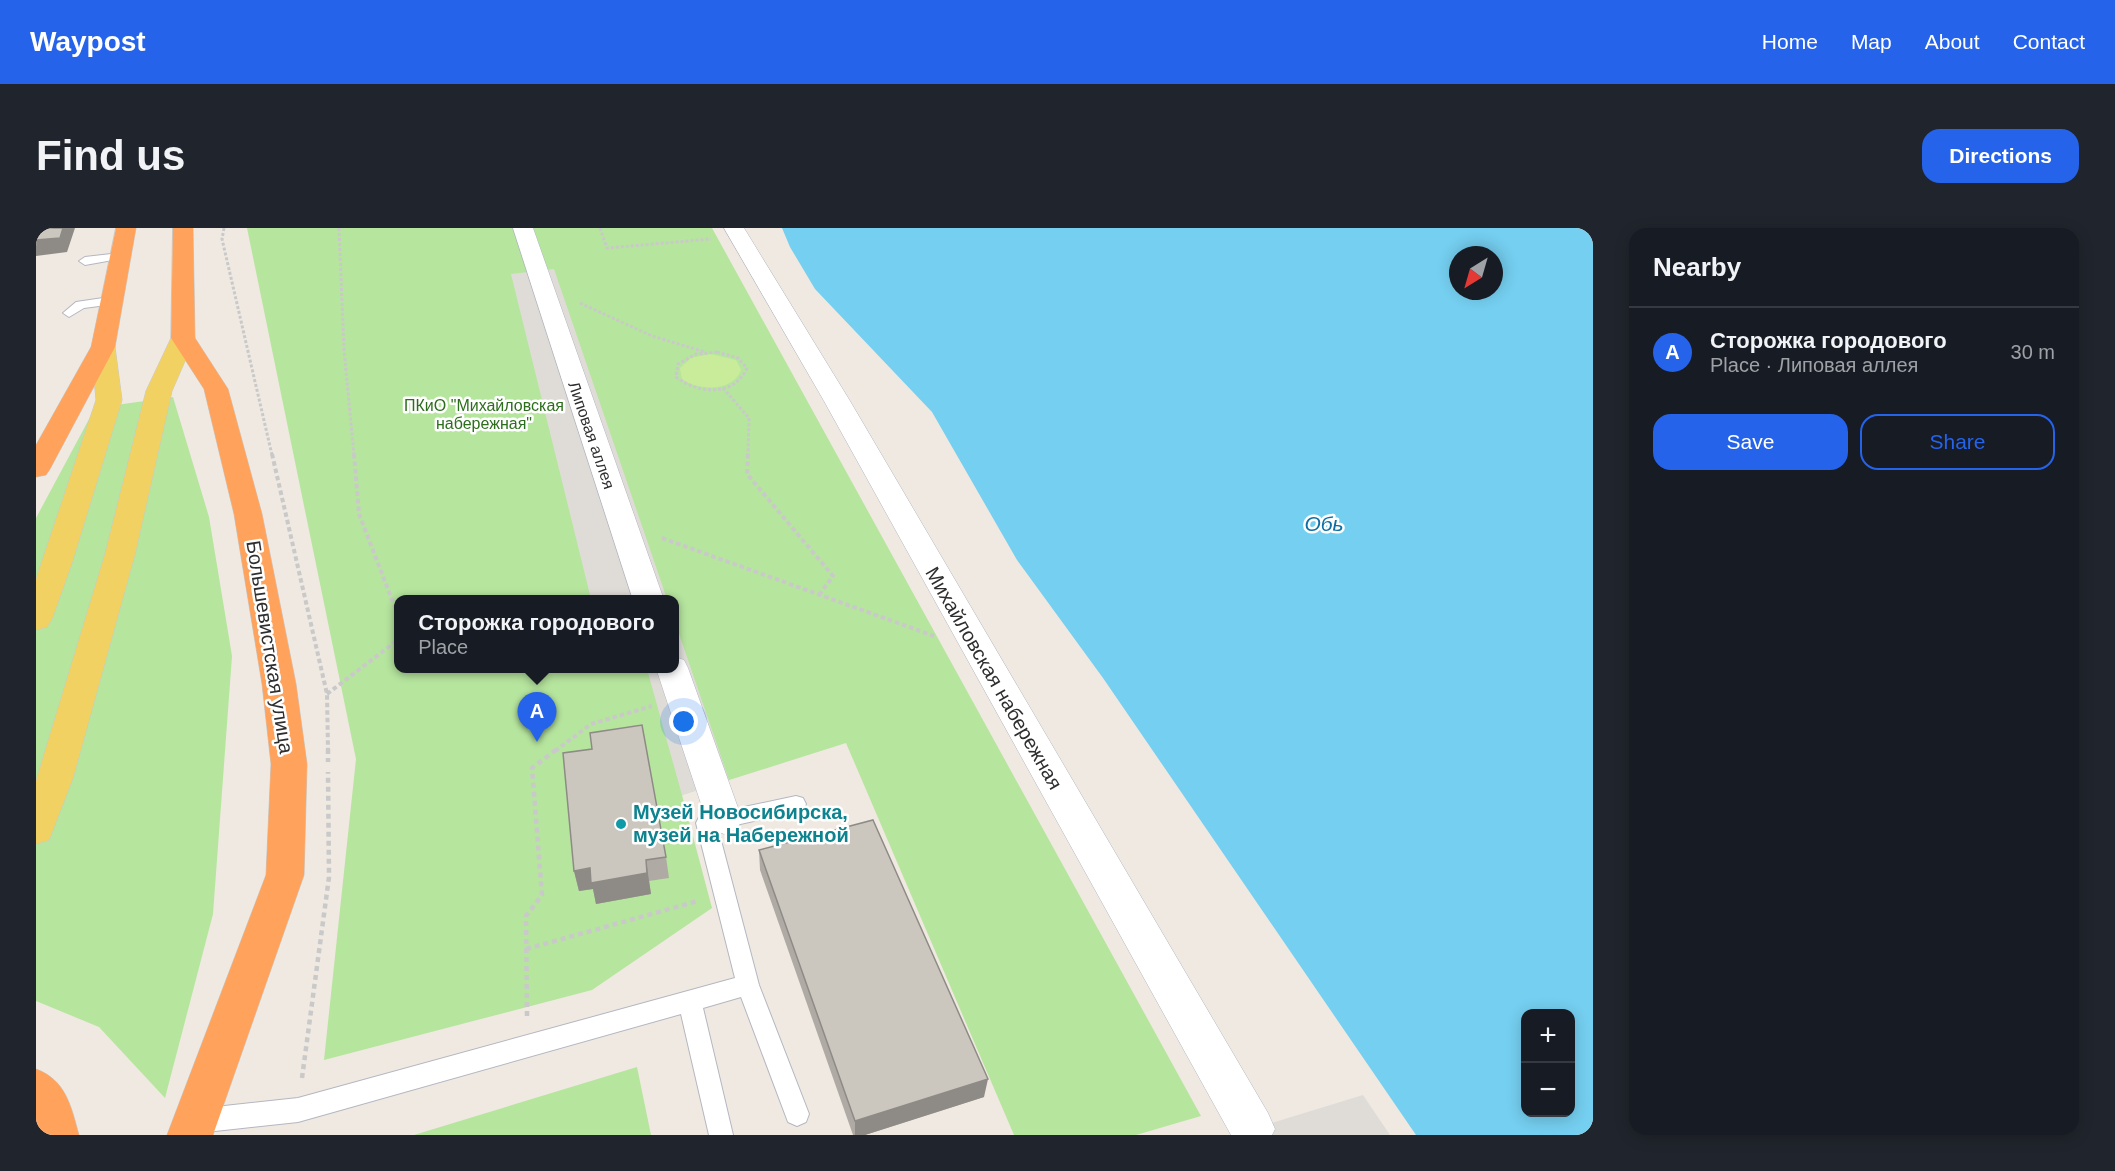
<!DOCTYPE html>
<html lang="en">
<head>
<meta charset="utf-8">
<style>
  :root { --surface:#171b24; --page:#20242c; --text:#f1f3f6; --muted:#9ea1a6; --line:#363941; --accent:#2563eb }
  body { margin:0; font-family:Arial,sans-serif; background:var(--page); color:var(--text) }
  .controls { position:absolute; right:18px; bottom:18px; display:grid; overflow:hidden; border-radius:12px; box-shadow:0 3px 15px #0003 }
  .controls button { width:54px; height:54px; display:grid; place-items:center; padding:0; border:0; border-bottom:2px solid var(--line); background:var(--surface); color:var(--text); font:30px sans-serif }
  .compass { position:absolute; left:1413px; top:18px; width:54px; height:54px; border-radius:50%; background:var(--surface); box-shadow:0 3px 15px #0003; rotate:217deg }
  .you { position:absolute; left:648px; top:494px; width:21px; height:21px; margin:-15px; border:4px solid #fff; border-radius:50%; background:#1a73e8; box-shadow:0 0 0 9px #1a73e833 }
  .badge { display:grid; place-items:center; width:39px; height:39px; border-radius:50%; background:var(--accent); color:#fff; font-size:20px; font-weight:700 }
  .pin { position:absolute; translate:-50% -50px; filter:drop-shadow(0 2px 3px #0008) }
  .pin::after { content:''; position:absolute; top:32px; width:21px; height:18px; background:inherit; clip-path:polygon(0 0,100% 0,50% 100%) }
  .popup { position:absolute; left:358px; top:367px; width:285px; height:78px; box-sizing:border-box; display:grid; place-content:center; border-radius:12px; background:var(--surface); filter:drop-shadow(0 2px 4px #0005); font-size:20px; white-space:nowrap; color:var(--muted) }
  .popup b { font-size:22px; color:var(--text) }
  .popup::after { content:''; position:absolute; left:50%; top:100%; margin-left:-12px; border:12px solid transparent; border-top-color:var(--surface) }
  .list { margin:0; padding:0; list-style:none }
  h2 { display:flex; justify-content:space-between; align-items:center; height:78px; margin:0; padding:0 24px; font-size:26px }
  h2 small { font-size:20px; font-weight:400; color:var(--muted) }
  .list li { display:grid; grid-template-columns:39px 1fr auto; gap:18px; align-items:center; box-sizing:border-box; height:90px; padding:0 24px; border-top:2px solid var(--line) }
  .list b { display:block; font-size:22px; white-space:nowrap }
  .list p { margin:0; font-size:20px; white-space:nowrap; color:var(--muted) }
  .list em { font-size:20px; font-style:normal; color:var(--muted) }
  .actions { display:flex; gap:12px; padding:18px 24px }
  .actions a { flex:1; padding:14px 0; border:2px solid var(--accent); border-radius:18px; text-align:center; font-size:21px; color:var(--accent) }
  .actions .main { background:var(--accent); color:#fff }
  .map { position:relative; flex:none; width:1557px; height:907px; overflow:hidden; border-radius:18px }
  header { display:flex; align-items:center; gap:36px; box-sizing:border-box; height:84px; padding:0 30px; background:var(--accent); color:#fff }
  header strong { font-size:28px }
  nav { display:flex; gap:33px; margin-inline-start:auto; font-size:21px }
  .intro { display:flex; align-items:center; justify-content:space-between; box-sizing:border-box; height:144px; padding:0 36px }
  h1 { margin:0; font-size:42px }
  .button { padding:15px 27px; border-radius:18px; background:var(--accent); color:#fff; font-size:21px; font-weight:700 }
  main { display:flex; gap:36px; padding:0 36px }
  aside { flex:1; background:var(--surface); border-radius:18px; box-shadow:0 3px 15px #0003 }
  .map>svg:first-child { display:block }
  .green { fill:#b6e59e; fill-rule:evenodd }
  .pitch { fill:#c9ec9a }
  .plaza { fill:#dfdcd8 }
  .water { fill:#75cff0; fill-rule:evenodd }
  .lines { fill:none; stroke-linecap:round; stroke-linejoin:round }
  .lane-casing { stroke:#b4b7c1; stroke-width:2 }
  .street-casing { stroke:#b4b7c1; stroke-width:1 }
  .primary-casing { stroke:#c9c9c9; stroke-width:1 }
  .highway-casing { stroke:#c9c9c9; stroke-width:1 }
  .path-far2 { stroke:#c9c9c9; stroke-width:3; stroke-dasharray:3 2; stroke-linecap:butt }
  .path-far1 { stroke:#c9c9c9; stroke-width:4; stroke-dasharray:4.5 3; stroke-linecap:butt }
  .path { stroke:#c9c9c9; stroke-width:4.5; stroke-dasharray:5 4; stroke-linecap:butt }
  .lane { fill:#fff; fill-rule:evenodd }
  .street { fill:#fff; fill-rule:evenodd }
  .primary { fill:#f2d163; fill-rule:evenodd }
  .highway { fill:#ffa35c; fill-rule:evenodd }
  .wall { fill:#afaba4 }
  .shaded-wall { fill:#8e8b86 }
  .building { fill:#cbc7bf; stroke:#8e8b86; stroke-width:1.5 }
  .culture-dot { fill:#0f9aa8; stroke:#fff; stroke-width:2 }
  .labels { text-anchor:middle; stroke-width:5; stroke-linejoin:round; paint-order:stroke }
  .far-park-label { font-size:16px; fill:#2c6e1b; stroke:#fff }
  .far-street-label { font-size:16px; fill:#2e2e2e; stroke:#fff }
  .street-label { font-size:20px; fill:#2e2e2e; stroke:#fff }
  .culture-label { font-size:20px; font-weight:bold; fill:#0d838f; stroke:#fff; text-anchor:start }
  .water-label { font-size:21px; font-style:italic; fill:#0d6fa3; stroke:#fff }
</style>
</head>
<body>
<header>
<strong>Waypost</strong>
<nav><a>Home</a><a>Map</a><a>About</a><a>Contact</a></nav>
</header>
<div class="intro"><h1>Find us</h1><a class="button">Directions</a></div>
<main>
<div class="map">
<svg width="1557" height="907" viewBox="0 0 1557 907">
  <rect width="100%" height="100%" fill="#efe9e1"/>
  <path class="green" d="M 211,0 L 676,0 L 1165,888 L 1100,907 L 978,907 L 810,515 L 646,567 L 676,680 L 556,762 L 288,832 L 320,531 ZM 363,372 L 639,372 L 639,440 L 363,440 Z
    M 137,169 L 173,289 L 196,428 L 177,686 L 129,870 L 63,799 L 0,773 L 0,290 L 59,180 Z
    M 601,839 L 615,907 L 378,907 Z"/>
  <path class="pitch" d="M 674,126 L 700,132 L 705,142 C 697,164 662,163 646,151 L 644,140 L 655,130 Z"/>
  <path class="plaza" d="M 518,41 L 631,371 L 555,371 L 475,46 Z
    M 639,394 L 693,552 L 646,567 L 611,441 L 639,440 Z
    M 1327,867 L 1354,907 L 1204,907 L 1216,901 Z"/>
  <path class="water" d="M 746,0 L 1557,0 L 1557,907 L 1380,907 L 1067,450 L 981,332 L 896,184 L 779,61 L 754,19 ZM 1422,27 L 1458,27 L 1458,63 L 1422,63 ZM 1490,786 L 1534,786 L 1534,884 L 1490,884 Z"/>
  <g class="lines">
    <defs>
      <path id="lane" d="M 84,25 L 88,26 L 88,30 L 49,37 L 43,33 L 49,29 Z
        M 74,69 L 80,73 L 78,76 L 48,80 L 33,89 L 27,85 L 40,74 Z
        M 760,568 L 767,570 L 770,576 L 767,582 L 682,601 L 723,757 L 773,886 L 770,894 L 761,898 L 752,894 L 705,769 L 667,780 L 697,907 L 673,907 L 645,786 L 262,894 L 161,905 L 152,902 L 149,893 L 152,884 L 161,881 L 262,870 L 699,750 L 660,595 L 663,589 L 670,587 Z"/>
      <path id="street" d="M 477,0 L 497,0 L 628,372 L 597,372 Z
        M 688,0 L 708,0 L 814,173 L 1232,885 L 1239,901 L 1236,907 L 1195,907 L 788,173 Z
        M 639,429 L 648,432 L 652,440 L 706,591 L 701,601 L 688,606 L 675,601 L 670,591 L 620,440 L 639,440 Z"/>
      <path id="primary" d="M 147,103 L 155,105 L 159,110 L 136,163 L 99,326 L 37,550 L 13,612 L 0,616 L 0,553 L 69,326 L 110,163 L 135,110 L 139,105 Z
        M 67,112 L 75,114 L 79,119 L 86,172 L 36,335 L 16,391 L 11,399 L 0,402 L 0,351 L 60,172 L 55,119 L 59,114 Z"/>
      <path id="highway" d="M 80,0 L 100,0 L 79,119 L 14,241 L 10,247 L 0,249 L 0,217 L 55,119 Z
        M 137,0 L 157,0 L 159,110 L 192,161 L 226,286 L 260,456 L 271,536 L 268,647 L 177,907 L 131,907 L 230,647 L 235,536 L 226,456 L 198,286 L 168,161 L 135,110 Z
        M 0,841 C 30,852 35,878 43,907 L 0,907 Z"/>
    </defs>
    <use href="#lane" class="lane-casing"/>
    <use href="#street" class="street-casing"/>
    <use href="#primary" class="primary-casing"/>
    <use href="#highway" class="highway-casing"/>
    <path class="path-far2" d="M 188,0 L 186,11 L 236,227
      M 303,0 L 308,122 L 318,227
      M 564,0 L 571,20 L 675,11
      M 544,75 L 616,108 L 669,124
      M 681,124 L 702,130 L 711,140 C 698,169 662,166 640,149 L 642,136 L 660,126 Z
      M 687,160 L 713,190 L 712,227"/>
    <path class="path-far1" d="M 236,226 L 291,466 L 292,523
      M 318,226 L 323,286 L 363,390
      M 712,226 L 711,246 L 797,348 L 783,367
      M 626,310 L 898,408
      M 291,466 L 363,411
      M 519,523 L 555,496 L 616,478"/>
    <path class="path" d="M 292,521 L 292,534
      M 490,721 L 662,673
      M 491,788 L 490,688 L 506,667 L 496,540 L 521,521
      M 266,850 L 293,649 L 292,544"/>
    <use href="#lane" class="lane"/>
    <use href="#street" class="street"/>
    <use href="#primary" class="primary"/>
    <use href="#highway" class="highway"/>
  </g>
  <path class="wall" d="M 723,622 L 948,869 L 829,907 L 817,907 L 724,642 Z
    M 630,629 L 633,650 L 613,653 L 615,666 L 560,676 L 557,661 L 543,663 L 538,643 Z"/>
  <path class="shaded-wall" d="M 27,0 L 39,0 L 31,24 L 0,28 L 0,12 Z
    M 610,632 L 615,666 L 560,676 L 557,661 L 543,663 L 538,643 Z
    M 952,851 L 948,869 L 829,907 L 819,907 L 819,893 Z"/>
  <path class="building" d="M 0,0 L 27,0 L 24,10 L 0,12 Z
    M 606,497 L 630,629 L 610,632 L 611,645 L 555,655 L 554,640 L 538,643 L 527,525 L 556,521 L 554,505 Z
    M 837,592 L 952,851 L 819,893 L 723,622 Z"/>
  <circle class="culture-dot" cx="585" cy="596" r="6"/>
  <g class="labels">
    <g class="far-park-label">
      <text x="448" y="183">ПКиО "Михайловская<tspan x="448" dy="18">набережная"</tspan></text>
    </g>
    <g class="far-street-label">
      <text transform="translate(556 207) rotate(71)" y="6">Липовая аллея</text>
    </g>
    <g class="street-label">
      <text transform="translate(234 419) rotate(81)" y="7">Большевистская улица</text>
      <text transform="translate(958 450) rotate(60)" y="7">Михайловская набережная</text>
    </g>
    <g class="culture-label">
      <text x="597" y="591">Музей Новосибирска,<tspan x="597" dy="23">музей на Набережной</tspan></text>
    </g>
    <g class="water-label">
      <text x="1288" y="303">Обь</text>
    </g>
  </g>
</svg>
<div class="controls">
<button>+</button>
<button>−</button>
</div>
<svg class="compass" viewBox="-18 -18 36 36"><path d="M0-13l5 13h-10z" fill="#e53935"/><path d="M0 13l5-13h-10z" fill="#9ea1a6"/></svg>
<div class="you"></div>
<div class="pin badge" style="left:501px;top:514px">A</div>
<div class="popup"><b>Сторожка городового</b>Place</div>
</div>
<aside>
<h2>Nearby<small></small></h2>
<ul class="list">
<li><span class="badge">A</span><div><b>Сторожка городового</b><p>Place · Липовая аллея</p></div><em>30 m</em></li>
</ul>
<div class="actions"><a class="main">Save</a><a>Share</a></div>
</aside>
</main>
</body>
</html>
